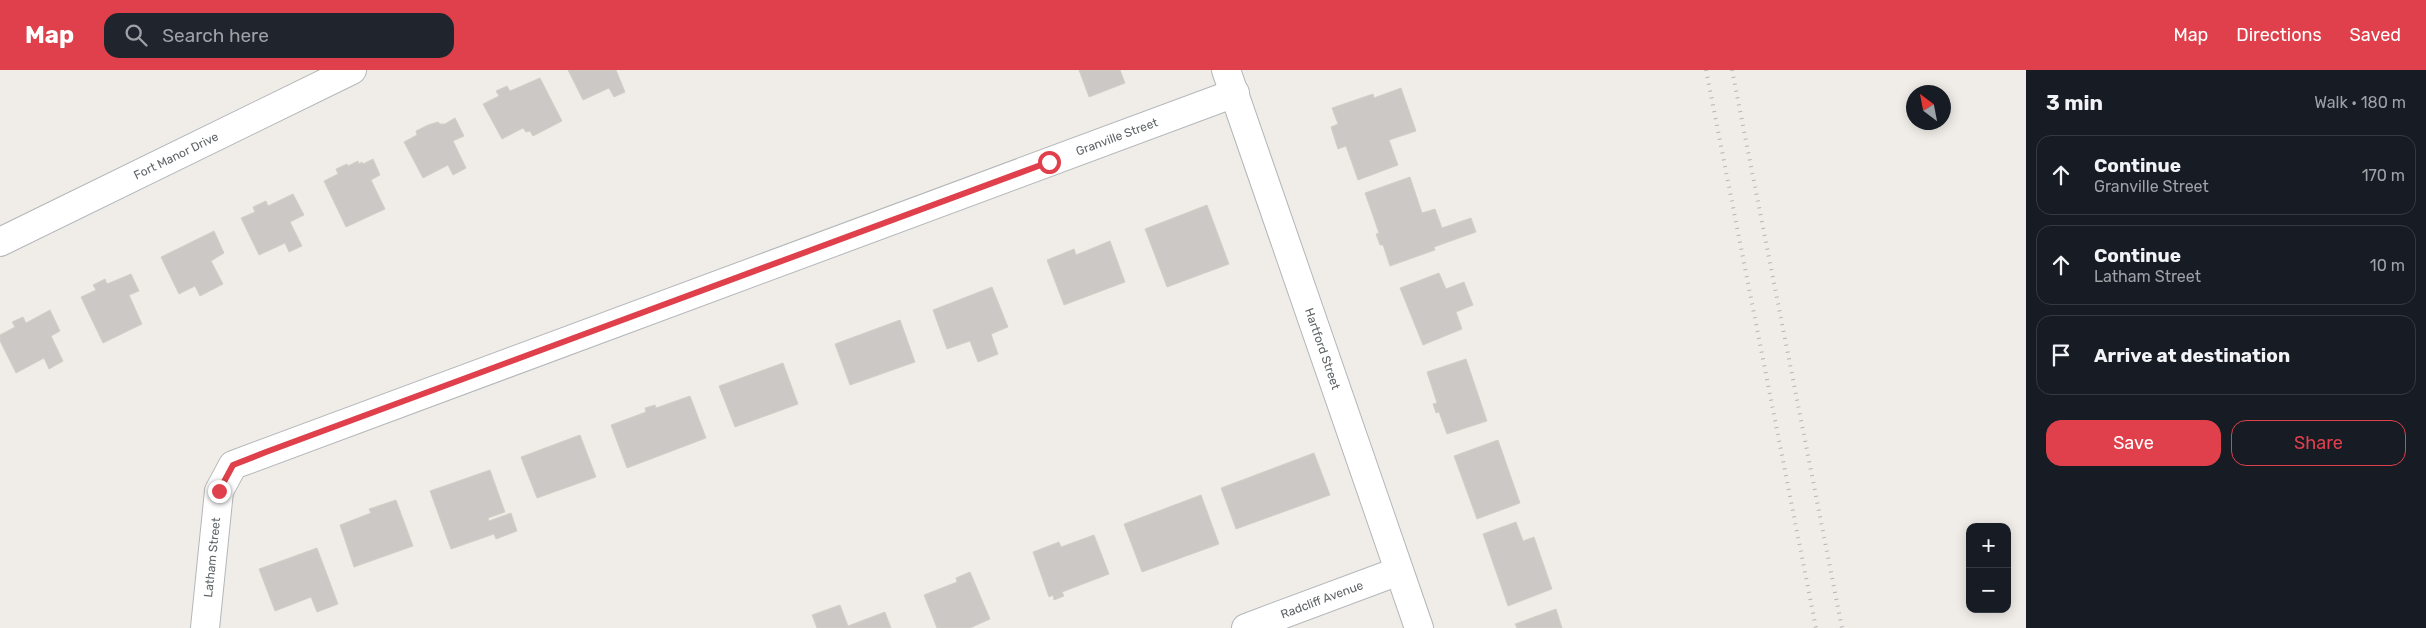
<!DOCTYPE html>
<html lang="en">
<head>
<meta charset="utf-8">
<style>
  :root { --surface:#171b24; --page:#20242c; --text:#f1f3f6; --muted:#9ea1a6; --line:#363941; --accent:#df404b }
  body { margin:0; font-family:Rubik,sans-serif; background:var(--page); color:var(--text) }
  .controls { position:absolute; right:15px; bottom:15px; display:grid; overflow:hidden; border-radius:10px; box-shadow:0 2px 12px #0003 }
  .controls button { width:45px; height:45px; display:grid; place-items:center; padding:0; border:0; border-bottom:1px solid var(--line); background:var(--surface); color:var(--text); font:25px sans-serif }
  .compass { position:absolute; left:1906px; top:15px; width:45px; height:45px; border-radius:50%; background:var(--surface); box-shadow:0 2px 12px #0003; rotate:328deg }
  .stop { position:absolute; width:15px; height:15px; margin:-11px; border:4px solid #df404b; border-radius:50%; background:#fff }
  .stop.end { background:#df404b; border-color:#fff; box-shadow:0 1px 5px #0008 }
  .list { margin:0; padding:0; list-style:none }
  h2 { display:flex; justify-content:space-between; align-items:center; height:65px; margin:0; padding:0 20px; font-size:21px }
  h2 small { font-size:16px; font-weight:400; color:var(--muted) }
  .list li { display:grid; grid-template-columns:32px 1fr auto; gap:15px; align-items:center; box-sizing:border-box; height:80px; margin:0 10px 10px; padding:0 10px; border:1px solid var(--line); border-radius:15px }
  .list b { display:block; font-size:19px; white-space:nowrap }
  .list p { margin:0; font-size:16px; white-space:nowrap; color:var(--muted) }
  .list em { font-size:16px; font-style:normal; color:var(--muted) }
  .actions { display:flex; gap:10px; padding:15px 20px }
  .actions a { flex:1; padding:11px 0; border:1px solid var(--accent); border-radius:15px; text-align:center; font-size:18px; color:var(--accent) }
  .actions .main { background:var(--accent); color:#fff }
  .icon { flex:none; width:28px; height:28px; fill:none; stroke:currentColor; stroke-width:2; stroke-linecap:round; stroke-linejoin:round }
  .map { position:relative; flex:none; width:2026px; height:558px; overflow:hidden }
  header { display:flex; align-items:center; gap:30px; box-sizing:border-box; height:70px; padding:0 25px; background:var(--accent); color:#fff }
  header strong { font-size:24px }
  nav { display:flex; gap:28px; margin-inline-start:auto; font-size:18px }
  .search { width:350px; height:45px; background:var(--page); display:flex; align-items:center; gap:12px; box-sizing:border-box; padding:0 18px; border-radius:15px; color:var(--muted); font-size:19px }
  main { display:flex }
  aside { flex:1; background:var(--surface) }
  .map>svg:first-child { display:block }
  .building { fill:#ccc8c5; stroke:#d5cec7 }
  .lines { fill:none; stroke-linecap:round; stroke-linejoin:round }
  .minor-casing { stroke:#b3b6b9; stroke-width:30 }
  .minor { stroke:#fff; stroke-width:28 }
  .rail { stroke:#b4b5b5; stroke-width:4; stroke-dasharray:1 6; stroke-linecap:butt }
  .route { stroke:#df404b; stroke-width:6 }
  .labels { text-anchor:middle; stroke-width:4; stroke-linejoin:round; paint-order:stroke }
  .street-label { font-size:12px; fill:#5f6467; stroke:#fff }
</style>
</head>
<body>
<header>
<strong>Map</strong>
<div class="search"><svg class="icon" aria-label="search" viewBox="0 0 24 24"><circle cx="10" cy="10" r="6"/><path d="M15 15l6 6"/></svg>Search here</div>
<nav><a>Map</a><a>Directions</a><a>Saved</a></nav>
</header>
<main>
<div class="map">
<svg width="2026" height="558" viewBox="0 0 2026 558">
  <rect width="100%" height="100%" fill="#f0ede8"/>
  <path class="building" d="M 568,0 L 616,0 L 625,22 L 614,27 L 609,18 L 583,30 Z
    M 1079,0 L 1120,0 L 1125,13 L 1089,27 Z
    M 540,8 L 562,51 L 533,66 L 530,61 L 526,62 L 523,58 L 502,69 L 483,34 L 499,26 L 496,21 L 507,16 L 510,21 Z
    M 1401,18 L 1416,61 L 1389,70 L 1398,95 L 1358,110 L 1346,76 L 1338,79 L 1331,57 L 1338,54 L 1332,38 L 1373,24 L 1374,28 Z
    M 455,48 L 464,66 L 453,71 L 466,98 L 453,105 L 448,95 L 423,108 L 404,72 L 417,65 L 416,61 L 428,55 L 438,52 L 440,54 L 445,54 Z
    M 373,89 L 380,105 L 371,110 L 385,139 L 346,157 L 324,111 L 338,104 L 336,99 L 347,94 L 348,96 L 358,91 L 359,94 L 362,92 L 363,94 Z
    M 1410,107 L 1422,143 L 1435,139 L 1442,158 L 1471,148 L 1476,162 L 1434,177 L 1435,180 L 1390,196 L 1383,175 L 1380,175 L 1376,164 L 1379,163 L 1365,123 Z
    M 293,124 L 304,145 L 290,152 L 302,176 L 289,182 L 285,173 L 259,185 L 241,148 L 255,142 L 253,137 L 266,131 L 268,136 Z
    M 1207,135 L 1229,194 L 1167,217 L 1145,159 Z
    M 214,161 L 224,183 L 211,191 L 223,214 L 200,226 L 195,216 L 179,224 L 161,187 Z
    M 1110,171 L 1125,212 L 1064,235 L 1047,190 L 1074,179 L 1076,185 Z
    M 1439,203 L 1446,219 L 1464,212 L 1473,235 L 1456,242 L 1462,259 L 1423,275 L 1400,218 Z
    M 131,204 L 139,221 L 129,225 L 142,254 L 103,273 L 81,227 L 96,220 L 93,215 L 105,209 L 107,214 Z
    M 992,217 L 1008,257 L 991,264 L 998,284 L 978,292 L 970,271 L 947,279 L 933,240 Z
    M 50,240 L 60,261 L 51,266 L 63,291 L 49,299 L 44,288 L 16,303 L 0,271 L 0,265 L 15,257 L 12,252 L 23,247 L 26,253 Z
    M 900,250 L 915,292 L 850,315 L 835,274 Z
    M 1466,289 L 1487,351 L 1447,364 L 1439,342 L 1436,343 L 1433,334 L 1437,333 L 1427,302 Z
    M 783,293 L 798,334 L 735,357 L 719,316 Z
    M 690,326 L 706,368 L 627,398 L 611,355 L 646,342 L 645,338 L 655,335 L 656,338 Z
    M 580,365 L 596,407 L 537,428 L 521,387 Z
    M 1498,370 L 1520,433 L 1477,449 L 1454,386 Z
    M 1314,383 L 1330,425 L 1236,459 L 1221,418 Z
    M 490,400 L 505,442 L 488,448 L 489,451 L 511,443 L 517,461 L 496,469 L 494,464 L 451,479 L 430,421 Z
    M 1201,425 L 1219,474 L 1142,502 L 1124,454 Z
    M 396,430 L 413,476 L 354,497 L 340,455 L 371,443 L 369,439 Z
    M 1516,452 L 1523,471 L 1534,467 L 1552,519 L 1508,536 L 1483,464 Z
    M 1094,465 L 1109,504 L 1062,522 L 1064,526 L 1054,530 L 1053,525 L 1049,527 L 1033,482 L 1059,472 L 1061,477 Z
    M 317,478 L 338,534 L 317,542 L 311,527 L 275,541 L 259,499 Z
    M 970,502 L 990,549 L 970,558 L 937,558 L 924,525 L 957,512 L 956,508 Z
    M 840,535 L 848,556 L 885,542 L 891,558 L 817,558 L 812,545 Z
    M 1556,539 L 1562,558 L 1517,558 L 1515,554 Z"/>
  <g class="lines">
    <defs>
      <g id="minor">
        <path id="s1" d="M 1226,0 L 1419,558"/>
        <path id="s2" d="M 0,172 L 352,0"/>
        <path id="s3" d="M 205,558 L 219,421 L 233,395 L 1235,23"/>
        <path id="s4" d="M 1246,558 L 1399,501"/>
      </g>
    </defs>
    <use href="#minor" class="minor-casing"/>
    <use href="#minor" class="minor"/>
    <path class="rail" d="M 1706,0 L 1816,558
      M 1732,0 L 1842,558"/>
  </g>
  <g class="lines">
    <path class="route" d="M 219,421 L 233,395 L 266,382 L 1049,92"/>
  </g>
  <g class="labels">
    <g class="street-label">
      <text dy="4" stroke="none"><textPath href="#s3" startOffset="1110">Granville Street</textPath></text>
      <text dy="4" stroke="none"><textPath href="#s2" startOffset="196">Fort Manor Drive</textPath></text>
      <text dy="4" stroke="none"><textPath href="#s1" startOffset="295">Hartford Street</textPath></text>
      <text dy="4" stroke="none"><textPath href="#s3" startOffset="71">Latham Street</textPath></text>
      <text dy="4" stroke="none"><textPath href="#s4" startOffset="81">Radcliff Avenue</textPath></text>
    </g>
  </g>
</svg>
<div class="controls">
<button>+</button>
<button>−</button>
</div>
<svg class="compass" viewBox="-18 -18 36 36"><path d="M0-13l5 13h-10z" fill="#e53935"/><path d="M0 13l5-13h-10z" fill="#9ea1a6"/></svg>
<div class="stop" style="left:1049px;top:92px"></div>
<div class="stop end" style="left:219px;top:421px"></div>
</div>
<aside>
<h2>3 min<small>Walk · 180 m</small></h2>
<ul class="list">
<li><svg class="icon" aria-label="ahead" viewBox="0 0 24 24"><path d="M12 20V5M6 11l6-6 6 6"/></svg><div><b>Continue</b><p>Granville Street</p></div><em>170 m</em></li>
<li><svg class="icon" aria-label="ahead" viewBox="0 0 24 24"><path d="M12 20V5M6 11l6-6 6 6"/></svg><div><b>Continue</b><p>Latham Street</p></div><em>10 m</em></li>
<li><svg class="icon" aria-label="arrive" viewBox="0 0 24 24"><path d="M6 21V4h12l-3 4 3 4H6"/></svg><div><b>Arrive at destination</b></div></li>
</ul>
<div class="actions"><a class="main">Save</a><a>Share</a></div>
</aside>
</main>
</body>
</html>
